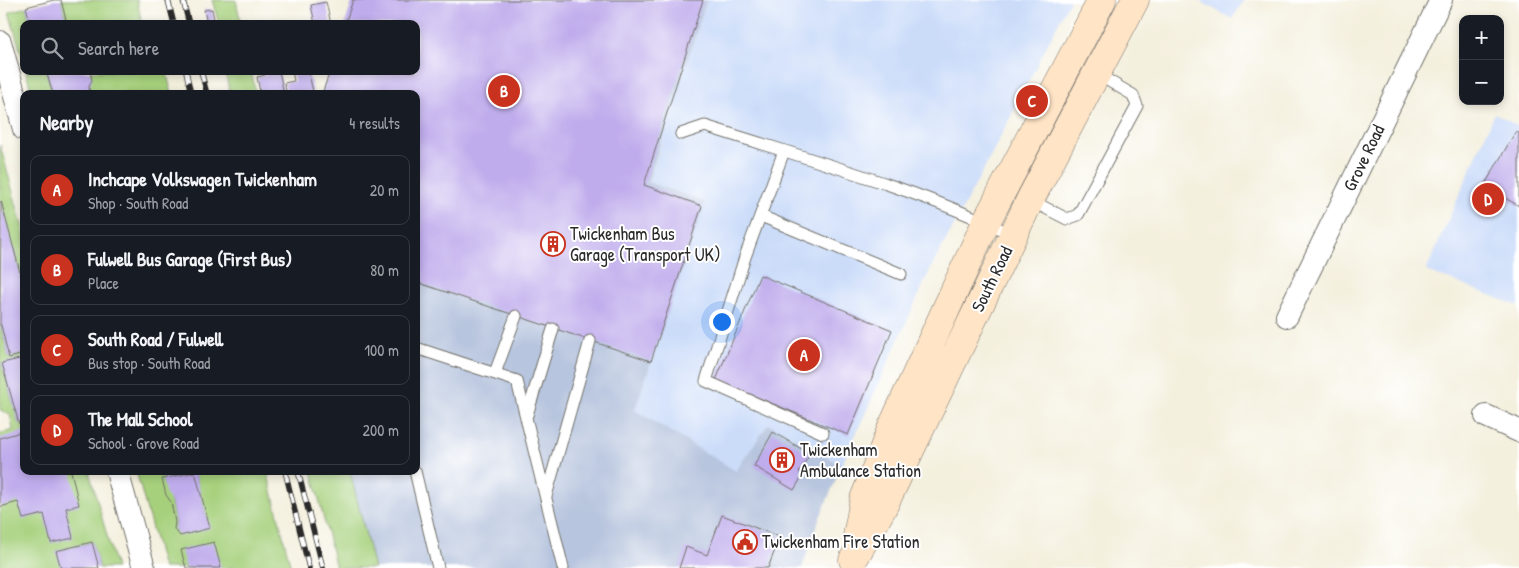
<!DOCTYPE html>
<html lang="en">
<head>
<meta charset="utf-8">
<style>
  :root { --surface:#171b24; --page:#20242c; --text:#f1f3f6; --muted:#9ea1a6; --line:#363941; --accent:#c8321e }
  body { margin:0; font-family:"Patrick Hand",sans-serif; background:var(--page); color:var(--text) }
  .controls { position:absolute; right:15px; top:15px; display:grid; overflow:hidden; border-radius:10px; box-shadow:0 2px 8px #0003 }
  .controls button { width:45px; height:45px; display:grid; place-items:center; padding:0; border:0; border-bottom:1px solid var(--line); background:var(--surface); color:var(--text); font:25px sans-serif }
  .you { position:absolute; left:721px; top:321px; width:18px; height:18px; margin:-12px; border:4px solid #fff; border-radius:50%; background:#1a73e8; box-shadow:0 0 0 8px #1a73e833 }
  .badge { display:grid; place-items:center; width:32px; height:32px; border-radius:50%; background:var(--accent); color:#fff; font-size:16px; font-weight:700 }
  .pin { position:absolute; translate:-50% -50%; border:2px solid #fff; box-shadow:0 1px 5px #0006 }
  .list { margin:0; padding:0; list-style:none }
  h2 { display:flex; justify-content:space-between; align-items:center; height:65px; margin:0; padding:0 20px; font-size:21px }
  h2 small { font-size:16px; font-weight:400; color:var(--muted) }
  .list li { display:grid; grid-template-columns:32px 1fr auto; gap:15px; align-items:center; box-sizing:border-box; height:70px; margin:0 10px 10px; padding:0 10px; border:1px solid var(--line); border-radius:10px }
  .list b { display:block; font-size:19px; white-space:nowrap }
  .list p { margin:0; font-size:16px; white-space:nowrap; color:var(--muted) }
  .list em { font-size:16px; font-style:normal; color:var(--muted) }
  .icon { flex:none; width:28px; height:28px; fill:none; stroke:currentColor; stroke-width:2; stroke-linecap:round; stroke-linejoin:round }
  .map { position:relative; flex:none; width:1519px; height:568px; overflow:hidden }
  .search { position:absolute; background:var(--surface); box-shadow:0 2px 8px #0003; left:20px; top:20px; width:400px; height:55px; display:flex; align-items:center; gap:12px; box-sizing:border-box; padding:0 18px; border-radius:10px; color:var(--muted); font-size:19px }
  .panel { position:absolute; background:var(--surface); box-shadow:0 2px 8px #0003; left:20px; top:90px; width:400px; height:385px; border-radius:10px }
  .map>svg:first-child { display:block }
  .built { fill:#cbdcf9 }
  .industrial { fill:#b7c5de }
  .green { fill:#a6d07c; stroke:#687e54; fill-rule:evenodd }
  .building { fill:#bfacec }
  .lines { fill:none; stroke-linecap:round; stroke-linejoin:round }
  .lane-casing { stroke:#71706a; stroke-width:13 }
  .street-casing { stroke:#71706a; stroke-width:24 }
  .secondary-casing { stroke:#71706a; stroke-width:29 }
  .lane { stroke:#fff; stroke-width:11 }
  .street { stroke:#fff; stroke-width:22 }
  .secondary { stroke:#ffe4c6; stroke-width:28 }
  .rail-casing { stroke:#2b2b2b; stroke-width:5.5 }
  .rail { stroke:#fff; stroke-width:4; stroke-dasharray:11; stroke-linecap:butt }
  .labels { text-anchor:middle; stroke-width:4; stroke-linejoin:round; paint-order:stroke }
  .street-label { font-size:18px; fill:#2b2b2b; stroke:#fff }
  .poi-label { font-size:18px; fill:#2b2b2b; stroke:#fff; text-anchor:start }
</style>
</head>
<body>
<div class="map">
<svg width="1519" height="568" viewBox="0 0 1519 568">
  <rect width="100%" height="100%" fill="#fff"/>
  <filter id="ink" filterUnits="userSpaceOnUse"><feTurbulence type="fractalNoise" baseFrequency=".02" numOctaves="2"/><feDisplacementMap in="SourceGraphic" scale="10" xChannelSelector="R" yChannelSelector="G"/><feConvolveMatrix kernelMatrix="1 2 1 2 8 2 1 2 1" color-interpolation-filters="sRGB"/></filter>
  <filter id="wash" filterUnits="userSpaceOnUse"><feTurbulence type="fractalNoise" baseFrequency=".0096" numOctaves="4" result="noise"/><feDisplacementMap in="SourceGraphic" scale="20" xChannelSelector="R" yChannelSelector="G"/><feGaussianBlur stdDeviation="1.12" result="paint"/><feColorMatrix in="noise" values="0 0 0 0 0 0 0 0 0 0 0 0 0 0 0 0 0 1.4 0 .05"/><feComposite in="paint" operator="in"/></filter>
  <g filter="url(#wash)">
    <rect width="100%" height="100%" fill="#f4f0de"/>
    <path class="built" d="M 707,0 L 1070,0 L 987,163 L 930,270 L 842,465 L 768,424 L 736,472 L 635,410 L 704,202 L 648,183 Z
      M 1198,0 L 1244,0 L 1232,19 Z
      M 1495,113 L 1519,127 L 1519,306 L 1426,271 Z"/>
    <path class="industrial" d="M 353,0 L 707,0 L 648,182 L 705,202 L 635,410 L 736,471 L 768,424 L 842,465 L 816,527 L 802,568 L 374,568 L 350,471 L 416,471 L 416,94 L 321,94 L 329,71 L 416,71 L 416,24 L 345,24 Z"/>
    <path class="green" d="M 61,0 L 137,0 L 142,24 L 67,24 Z
      M 212,0 L 236,0 L 241,24 L 219,24 Z
      M 26,7 L 31,24 L 24,24 L 24,63 L 9,12 Z
      M 26,71 L 46,71 L 53,94 L 32,94 Z
      M 90,71 L 166,71 L 172,94 L 90,94 C 88,85 92,81 90,71 Z
      M 225,71 L 251,71 L 256,94 L 230,94 Z
      M 0,145 L 24,232 L 24,287 L 0,199 Z
      M 0,325 L 1,325 L 9,358 L 24,354 L 24,358 L 2,364 L 19,424 L 24,423 L 24,471 L 89,471 L 116,568 L 99,568 L 92,542 L 57,551 L 61,568 L 0,568 L 0,434 L 13,430 L 10,414 L 0,410 Z
      M 136,471 L 267,471 L 291,568 L 163,568 ZM 195,472 L 200,494 L 180,535 L 174,529 L 175,522 L 171,502 L 162,479 Z
      M 312,471 L 350,471 L 374,568 L 336,568 Z"/>
    <g id="blocks">
      <path class="building" d="M 54,0 L 61,0 L 67,24 L 31,24 L 26,7 Z
        M 353,0 L 703,0 L 644,185 L 702,206 L 651,361 L 416,282 L 416,94 L 322,94 L 330,71 L 416,71 L 416,24 L 345,24 Z
        M 326,2 L 331,24 L 315,24 L 311,5 Z
        M 212,9 L 215,24 L 207,24 L 204,10 Z
        M 46,71 L 90,71 L 92,80 L 89,87 L 90,94 L 53,94 Z
        M 264,71 L 279,71 L 284,94 L 268,94 L 268,90 L 260,92 L 257,77 L 265,75 Z
        M 292,71 L 308,71 L 313,91 L 306,94 L 287,94 L 284,83 L 294,81 Z
        M 1516,131 L 1519,133 L 1519,206 L 1484,186 Z
        M 1,201 L 24,287 L 24,354 L 9,358 L 1,325 L 0,325 Z
        M 760,275 L 892,330 L 848,435 L 716,380 Z
        M 24,358 L 24,423 L 19,424 L 2,363 Z
        M 24,431 L 24,471 L 71,471 L 79,505 L 66,508 L 73,538 L 51,543 L 44,514 L 23,519 L 18,502 L 0,507 L 0,438 Z
        M 773,432 L 810,454 L 799,472 L 803,475 L 794,490 L 754,466 Z
        M 195,472 L 210,528 L 180,536 L 174,529 L 175,522 L 171,502 L 166,495 L 162,479 Z
        M 722,515 L 780,537 L 768,568 L 679,568 L 686,547 L 707,555 Z
        M 92,542 L 99,568 L 61,568 L 56,551 Z
        M 214,542 L 221,568 L 186,568 L 181,550 Z"/>
    </g>
  </g>
  <g filter="url(#ink)">
    <use href="#blocks" fill-opacity="0" stroke="#71706a" stroke-width="1"/>
    <g class="lines">
      <defs>
        <path id="lane" d="M 681,134 L 705,126 C 808,159 915,188 1013,235
          M 784,151 L 745,257 L 706,381 L 823,433
          M 1030,200 L 1067,219 L 1078,215 L 1137,106 L 1133,95 L 1097,74
          M 761,216 L 901,274
          M 416,348 L 517,381 L 563,568
          M 495,373 L 516,316
          M 527,415 L 553,329
          M 415,471 L 438,568
          M 546,496 L 590,341"/>
        <path id="street" d="M 0,42 L 24,129
          M 1287,316 L 1441,0
          M 1486,416 L 1519,431
          M 117,471 L 144,568"/>
        <path id="secondary" d="M 857,536 L 864,499 L 892,427 L 986,222 L 1102,0
          M 853,560 L 883,507 L 1030,200 L 1135,0"/>
      </defs>
      <use href="#lane" class="lane-casing"/>
      <use href="#street" class="street-casing"/>
      <use href="#secondary" class="secondary-casing"/>
      <use href="#lane" class="lane"/>
      <use href="#street" class="street"/>
      <use href="#secondary" class="secondary"/>
      <defs>
        <path id="rail" d="M 168,0 L 174,24
          M 183,0 L 189,24
          M 186,71 L 191,94
          M 201,71 L 207,94
          M 285,471 L 309,568
          M 298,471 L 323,568"/>
      </defs>
      <use href="#rail" class="rail-casing"/>
      <use href="#rail" class="rail"/>
    </g>
  </g>
  <defs>
    <symbol id="building-ring" viewBox="-11 -11 22 22"><circle r="9.5" fill="#fff" stroke="#c8321e" stroke-width="1.5"/><path d="M-4-6H4V6H1V3H-1V6H-4ZM-2.5-4.3h1.7v1.8h-1.7ZM.8-4.3h1.7v1.8H.8ZM-2.5-1h1.7V.8h-1.7ZM.8-1h1.7V.8H.8Z" fill="#c8321e"/></symbol>
    <symbol id="civic-ring" viewBox="-11 -11 22 22"><circle r="9.5" fill="#fff" stroke="#c8321e" stroke-width="1.5"/><path d="M-.6-6.5H3V-4.5H.6V-3L4-1V1h2V6H-6V1h2V-1L-.6-3ZM-1.2 2.5V6h2.4V2.5Z" fill="#c8321e"/></symbol>
  </defs>
  <g fill-rule="evenodd">
    <use href="#building-ring" x="539" y="230" width="28" height="28"/>
    <use href="#building-ring" x="768" y="446" width="28" height="28"/>
    <use href="#civic-ring" x="731" y="528" width="28" height="28"/>
  </g>
  <g class="labels">
    <g class="street-label">
      <text transform="translate(1364 158) rotate(-64)" y="6">Grove Road</text>
      <text transform="translate(992 279) rotate(-64)" y="6">South Road</text>
    </g>
    <g class="poi-label">
      <text x="570" y="240">Twickenham Bus<tspan x="570" dy="21">Garage (Transport UK)</tspan></text>
      <text x="800" y="456">Twickenham<tspan x="800" dy="21">Ambulance Station</tspan></text>
      <text x="762" y="548">Twickenham Fire Station</text>
    </g>
  </g>
</svg>
<div class="controls">
<button>+</button>
<button>−</button>
</div>
<div class="you"></div>
<div class="pin badge" style="left:804px;top:355px">A</div>
<div class="pin badge" style="left:504px;top:91px">B</div>
<div class="pin badge" style="left:1032px;top:101px">C</div>
<div class="pin badge" style="left:1488px;top:199px">D</div>
<div class="search"><svg class="icon" aria-label="search" viewBox="0 0 24 24"><circle cx="10" cy="10" r="6"/><path d="M15 15l6 6"/></svg>Search here</div>
<section class="panel">
<h2>Nearby<small>4 results</small></h2>
<ul class="list">
<li><span class="badge">A</span><div><b>Inchcape Volkswagen Twickenham</b><p>Shop · South Road</p></div><em>20 m</em></li>
<li><span class="badge">B</span><div><b>Fulwell Bus Garage (First Bus)</b><p>Place</p></div><em>80 m</em></li>
<li><span class="badge">C</span><div><b>South Road / Fulwell</b><p>Bus stop · South Road</p></div><em>100 m</em></li>
<li><span class="badge">D</span><div><b>The Mall School</b><p>School · Grove Road</p></div><em>200 m</em></li>
</ul>
</section>
</div>
</body>
</html>
